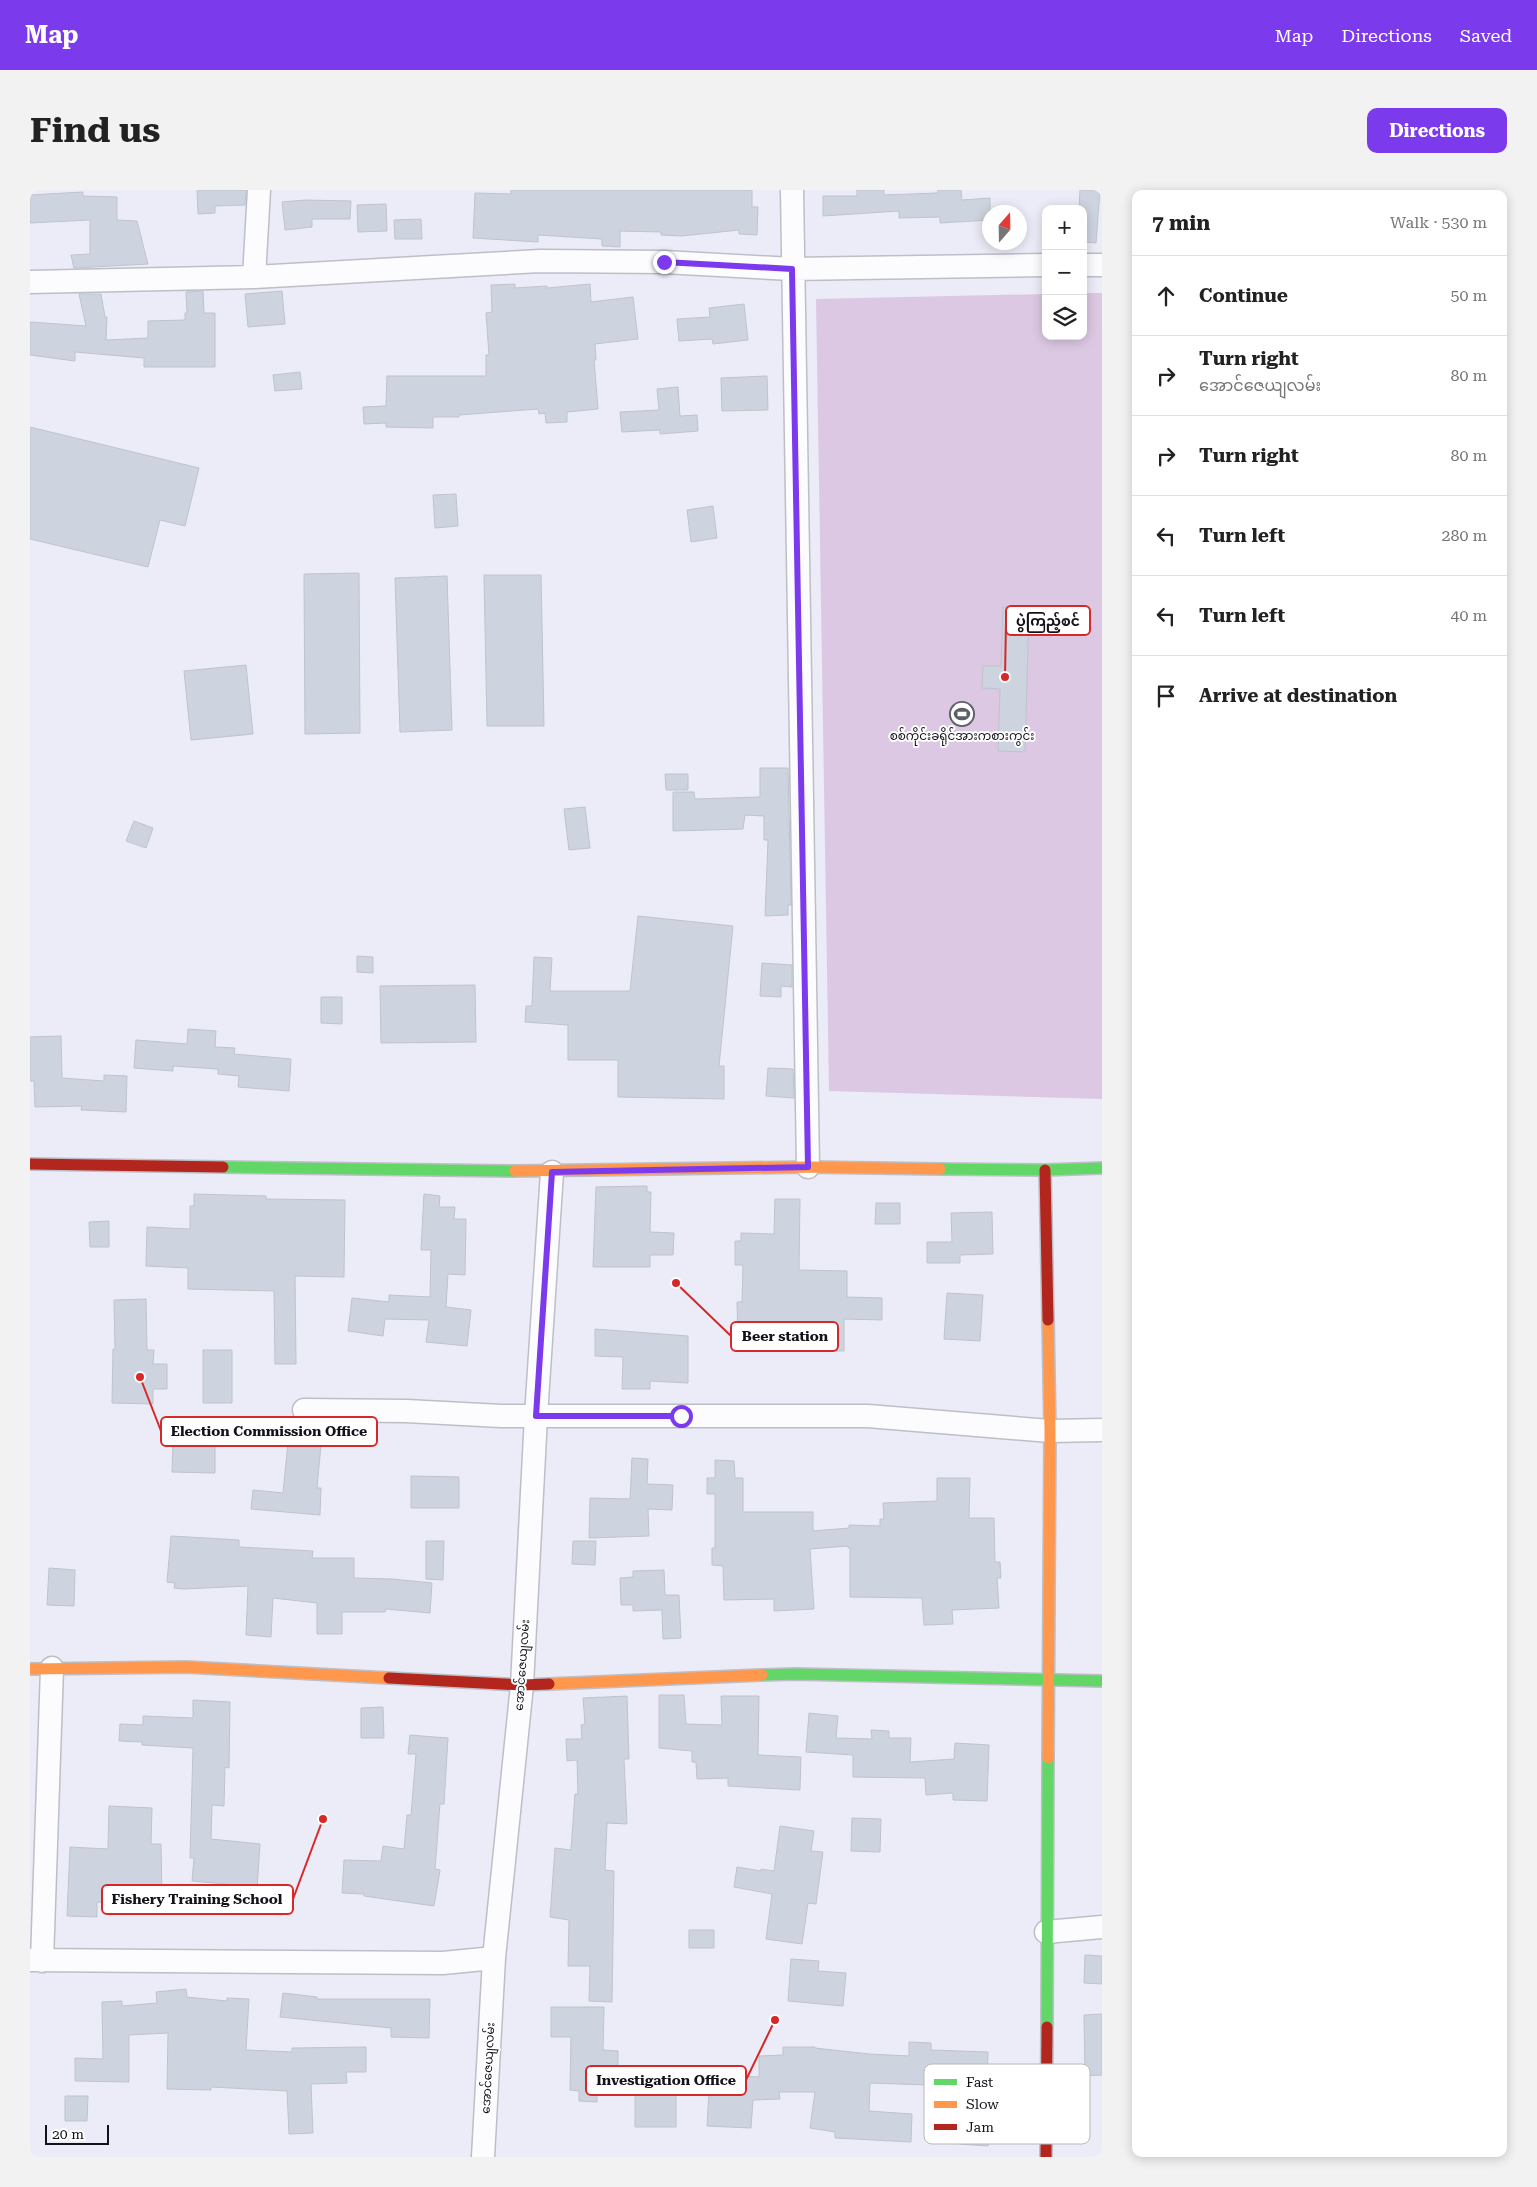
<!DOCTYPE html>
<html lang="en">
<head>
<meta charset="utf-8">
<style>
  :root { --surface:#fff; --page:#f2f2f2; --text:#222; --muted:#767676; --line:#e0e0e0; --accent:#7c3aed }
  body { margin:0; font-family:"Roboto Serif","Noto Sans Myanmar",serif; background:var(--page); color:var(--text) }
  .controls { position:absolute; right:15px; top:15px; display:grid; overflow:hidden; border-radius:10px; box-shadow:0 2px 12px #0003 }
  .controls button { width:45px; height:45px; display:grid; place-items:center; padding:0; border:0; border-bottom:1px solid var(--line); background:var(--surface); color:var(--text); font:25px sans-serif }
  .compass { position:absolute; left:952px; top:15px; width:45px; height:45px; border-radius:50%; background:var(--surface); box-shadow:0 2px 12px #0003; rotate:20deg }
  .scale { position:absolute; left:15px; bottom:12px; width:64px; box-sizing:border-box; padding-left:5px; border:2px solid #121319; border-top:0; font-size:14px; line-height:18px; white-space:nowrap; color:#121319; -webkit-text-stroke:4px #fff; paint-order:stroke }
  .stop { position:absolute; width:15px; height:15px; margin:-11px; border:4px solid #7c3aed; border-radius:50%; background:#fff }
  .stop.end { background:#7c3aed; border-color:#fff; box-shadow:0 1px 5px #0008 }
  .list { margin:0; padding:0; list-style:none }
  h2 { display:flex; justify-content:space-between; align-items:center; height:65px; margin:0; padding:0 20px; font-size:21px }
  h2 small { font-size:16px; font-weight:400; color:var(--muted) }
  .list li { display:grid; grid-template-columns:32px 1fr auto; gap:15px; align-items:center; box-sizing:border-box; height:80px; padding:0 20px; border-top:1px solid var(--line) }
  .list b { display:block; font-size:19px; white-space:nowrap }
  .list p { margin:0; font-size:16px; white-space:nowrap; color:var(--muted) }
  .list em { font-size:16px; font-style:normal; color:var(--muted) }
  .icon { flex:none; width:28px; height:28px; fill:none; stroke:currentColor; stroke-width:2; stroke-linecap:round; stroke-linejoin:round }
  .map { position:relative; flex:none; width:1072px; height:1967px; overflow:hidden; border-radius:10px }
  header { display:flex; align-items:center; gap:30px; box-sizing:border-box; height:70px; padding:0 25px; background:var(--accent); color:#fff }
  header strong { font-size:24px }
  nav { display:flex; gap:28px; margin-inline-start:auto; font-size:18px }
  .intro { display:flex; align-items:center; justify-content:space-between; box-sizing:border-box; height:120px; padding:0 30px }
  h1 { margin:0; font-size:35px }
  .button { padding:12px 22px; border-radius:10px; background:var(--accent); color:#fff; font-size:18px; font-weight:700 }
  main { display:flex; gap:30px; padding:0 30px }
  aside { flex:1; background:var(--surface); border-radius:10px; box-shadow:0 2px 12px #0003 }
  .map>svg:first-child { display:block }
  .green { fill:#dcc8e2 }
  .building { fill:#cdd4e0; stroke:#c0c3cb }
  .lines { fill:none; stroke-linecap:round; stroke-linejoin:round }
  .street-casing { stroke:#bdbfc7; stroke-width:25 }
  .fast-casing { stroke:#bdbfc7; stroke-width:14 }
  .slow-casing { stroke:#bdbfc7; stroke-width:14 }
  .jam-casing { stroke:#bdbfc7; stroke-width:14 }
  .street { stroke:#fcfcfe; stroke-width:22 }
  .fast { stroke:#63d668; stroke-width:11 }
  .slow { stroke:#ff974d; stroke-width:11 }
  .jam { stroke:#b3261e; stroke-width:11 }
  .route { stroke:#7c3aed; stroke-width:6 }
  .labels { text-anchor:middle; stroke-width:4; stroke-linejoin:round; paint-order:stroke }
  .poi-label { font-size:12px; fill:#121319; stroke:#fff }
  .street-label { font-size:12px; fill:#121319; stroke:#fff }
  .key { fill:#fff; stroke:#b8b8ba; stroke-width:1 }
  .key-label { font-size:14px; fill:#121319 }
  .leader { fill:none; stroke:#d62828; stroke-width:2 }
  .callout-dot { fill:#d62828; stroke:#fff; stroke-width:2 }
  .callout { fill:#fff; stroke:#d62828; stroke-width:2 }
  .callout-label { font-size:14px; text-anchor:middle; font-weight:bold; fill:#121319 }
</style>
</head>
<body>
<header>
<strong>Map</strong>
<nav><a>Map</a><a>Directions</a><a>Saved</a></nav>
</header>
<div class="intro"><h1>Find us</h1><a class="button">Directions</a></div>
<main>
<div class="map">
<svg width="1072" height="1967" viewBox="0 0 1072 1967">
  <rect width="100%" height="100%" fill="#ebecf7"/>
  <path class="green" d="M 1053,103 L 1072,103 L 1072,909 L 799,901 L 786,109 L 1016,104 L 1016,146 L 1053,146 Z"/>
  <path class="building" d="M 167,0 L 216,0 L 215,15 L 185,16 L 185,23 L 168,24 Z
    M 481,0 L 722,0 L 722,17 L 728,17 L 727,45 L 709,44 L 709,40 L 652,46 L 631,45 L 631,42 L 590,41 L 590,57 L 572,56 L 572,49 L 508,45 L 508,52 L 443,48 L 445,3 L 481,4 Z
    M 827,0 L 854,0 L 854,5 L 908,3 L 908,0 L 931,0 L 932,10 L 960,8 L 960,30 L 910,33 L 910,27 L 869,28 L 869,21 L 793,26 L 793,6 L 827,6 Z
    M 1050,0 L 1070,0 L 1066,53 L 1053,52 L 1053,19 L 1049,19 Z
    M 53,2 L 53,6 L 87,7 L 87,30 L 107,31 L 118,74 L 44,78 L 41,65 L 60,64 L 60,30 L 0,33 L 0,5 Z
    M 275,10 L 321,11 L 320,29 L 282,29 L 282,37 L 255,40 L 252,12 Z
    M 356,14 L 357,41 L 328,42 L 327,15 Z
    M 391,29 L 392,49 L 365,49 L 364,30 Z
    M 485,94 L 485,98 L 517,96 L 517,98 L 560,94 L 561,112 L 603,107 L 608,149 L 565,154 L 566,170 L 564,170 L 568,219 L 537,222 L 537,232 L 516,233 L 515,223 L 509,224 L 508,219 L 429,225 L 429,227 L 403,227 L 403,238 L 356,237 L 356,233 L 334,234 L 333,217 L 356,216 L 357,186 L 456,186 L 456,165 L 459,165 L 456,123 L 462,122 L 461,95 Z
    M 173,101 L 174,123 L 185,123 L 185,177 L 114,177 L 114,168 L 45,162 L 45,171 L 0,165 L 0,132 L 56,136 L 49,104 L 71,104 L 75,127 L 77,127 L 76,150 L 118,148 L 118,131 L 155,130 L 155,123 L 157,123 L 156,102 Z
    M 252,101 L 255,134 L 218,137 L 215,104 Z
    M 714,114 L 718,150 L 683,154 L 682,149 L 649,151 L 647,129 L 680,127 L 679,118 Z
    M 270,182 L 272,199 L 245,201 L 243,185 Z
    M 737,186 L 738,220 L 692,221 L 691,188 Z
    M 648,197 L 650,226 L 667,225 L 668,241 L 630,244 L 630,240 L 592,242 L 590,222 L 629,220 L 627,199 Z
    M 0,237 L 169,278 L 155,336 L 130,330 L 118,377 L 0,349 Z
    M 426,304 L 428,336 L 405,338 L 403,305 Z
    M 683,316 L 687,348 L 661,352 L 657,320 Z
    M 329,383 L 330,543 L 275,544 L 274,384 Z
    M 454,385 L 511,385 L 514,536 L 457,536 Z
    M 417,386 L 422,540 L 370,542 L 365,388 Z
    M 973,417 L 999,418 L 995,562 L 968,561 L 970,499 L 952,498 L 953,476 L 971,476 Z
    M 216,475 L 223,544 L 161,550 L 154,481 Z
    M 730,578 L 758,578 L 761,715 L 758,715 L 758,725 L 735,726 L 738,650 L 734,650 L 734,626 L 715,625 L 713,639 L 643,641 L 643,602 L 664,602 L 665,609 L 730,607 Z
    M 635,584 L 658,584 L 658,600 L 636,600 Z
    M 555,617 L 560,658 L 539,660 L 534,619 Z
    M 104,631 L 123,638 L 116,658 L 96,651 Z
    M 608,726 L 703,736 L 689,876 L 694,876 L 694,909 L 588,907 L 588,870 L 538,870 L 538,835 L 495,832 L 496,816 L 502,816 L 504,767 L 522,768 L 520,801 L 600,801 Z
    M 327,766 L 343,767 L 343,783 L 327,782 Z
    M 732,773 L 762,775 L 762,797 L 751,796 L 751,807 L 730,806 Z
    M 445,795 L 446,852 L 351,853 L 350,796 Z
    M 291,807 L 312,807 L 312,834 L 291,833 Z
    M 158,839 L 186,841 L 185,857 L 205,858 L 204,864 L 261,869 L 259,901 L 208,897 L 209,886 L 188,884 L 188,879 L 143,876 L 143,881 L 104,878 L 106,850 L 157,854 Z
    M 31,846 L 32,888 L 74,891 L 74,885 L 97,886 L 96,922 L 51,920 L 52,916 L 5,917 L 4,891 L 0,891 L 0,847 Z
    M 738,878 L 763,879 L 764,908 L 736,906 Z
    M 617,996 L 617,1002 L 621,1002 L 620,1042 L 644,1043 L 643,1065 L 620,1065 L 620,1077 L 563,1077 L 566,997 Z
    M 164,1004 L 236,1006 L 236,1009 L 315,1010 L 314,1087 L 265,1086 L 266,1174 L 245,1174 L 244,1101 L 158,1099 L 158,1078 L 116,1076 L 117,1037 L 160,1039 L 160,1016 L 164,1016 Z
    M 394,1004 L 410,1006 L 409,1017 L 425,1017 L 424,1029 L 436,1029 L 435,1085 L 418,1084 L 416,1117 L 441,1120 L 437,1156 L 396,1152 L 399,1130 L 355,1129 L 353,1146 L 318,1141 L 322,1108 L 359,1112 L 359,1105 L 400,1107 L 401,1060 L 391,1060 Z
    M 745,1009 L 770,1009 L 769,1080 L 817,1081 L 817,1107 L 852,1108 L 852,1130 L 814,1129 L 814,1161 L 724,1159 L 724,1153 L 708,1153 L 707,1112 L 712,1112 L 713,1075 L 705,1075 L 705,1051 L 711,1051 L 711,1043 L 744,1044 Z
    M 846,1013 L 870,1013 L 870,1034 L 845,1034 Z
    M 962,1022 L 963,1064 L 930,1065 L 930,1073 L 897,1073 L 897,1052 L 922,1052 L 921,1023 Z
    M 79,1031 L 79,1057 L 60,1057 L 59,1032 Z
    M 917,1103 L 953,1105 L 950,1151 L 914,1149 Z
    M 116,1109 L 117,1160 L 124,1160 L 123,1174 L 137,1174 L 137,1199 L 123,1199 L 123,1214 L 82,1213 L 83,1159 L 85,1159 L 84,1110 Z
    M 565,1139 L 658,1146 L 658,1193 L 620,1191 L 620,1199 L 592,1199 L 593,1167 L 565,1166 Z
    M 173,1160 L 202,1160 L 202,1213 L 173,1213 Z
    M 258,1252 L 291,1255 L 287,1298 L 291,1298 L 290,1325 L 221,1319 L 223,1300 L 253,1303 Z
    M 143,1254 L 185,1255 L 185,1283 L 142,1282 Z
    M 602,1268 L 618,1269 L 617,1294 L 643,1295 L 642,1320 L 618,1319 L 619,1346 L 559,1348 L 560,1308 L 600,1309 Z
    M 685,1270 L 704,1271 L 705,1288 L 713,1288 L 713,1322 L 783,1322 L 783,1341 L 819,1338 L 819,1335 L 850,1336 L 850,1329 L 854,1329 L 853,1313 L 907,1311 L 907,1288 L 940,1288 L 939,1328 L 964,1328 L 965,1372 L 970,1372 L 971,1388 L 967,1388 L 969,1418 L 922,1420 L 923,1434 L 894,1435 L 892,1408 L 820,1407 L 820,1358 L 818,1358 L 818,1356 L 780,1359 L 784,1419 L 744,1421 L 744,1409 L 694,1410 L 693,1376 L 682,1375 L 682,1358 L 685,1358 L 685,1304 L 677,1304 L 677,1288 L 685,1288 Z
    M 381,1286 L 429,1287 L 429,1318 L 381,1318 Z
    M 141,1346 L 209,1350 L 209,1357 L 283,1361 L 282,1368 L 324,1368 L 324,1388 L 362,1389 L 402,1393 L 400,1423 L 356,1419 L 355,1422 L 312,1422 L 312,1444 L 287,1444 L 287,1413 L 243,1408 L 241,1447 L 216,1445 L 218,1396 L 154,1399 L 144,1398 L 145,1393 L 137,1392 Z
    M 396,1351 L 414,1351 L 413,1390 L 396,1389 Z
    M 543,1351 L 566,1351 L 565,1375 L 542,1374 Z
    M 19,1378 L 45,1380 L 44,1416 L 17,1415 Z
    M 634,1380 L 635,1405 L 649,1405 L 651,1448 L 633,1449 L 632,1420 L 603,1421 L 603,1415 L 591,1415 L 590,1388 L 603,1387 L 603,1381 Z
    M 629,1505 L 654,1505 L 656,1534 L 692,1535 L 691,1506 L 729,1506 L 728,1565 L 771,1567 L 770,1600 L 698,1596 L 698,1588 L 667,1589 L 666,1572 L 662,1572 L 662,1561 L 629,1558 Z
    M 597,1506 L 599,1569 L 594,1569 L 597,1634 L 577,1633 L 575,1680 L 584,1681 L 582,1812 L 559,1811 L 560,1776 L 538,1776 L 539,1730 L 520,1727 L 525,1658 L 541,1660 L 545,1604 L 548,1604 L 547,1570 L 537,1571 L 536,1549 L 552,1549 L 551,1535 L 555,1534 L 553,1508 Z
    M 163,1510 L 200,1512 L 199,1578 L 195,1577 L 194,1616 L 182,1615 L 181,1649 L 230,1654 L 227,1699 L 254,1702 L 252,1725 L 202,1720 L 205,1695 L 162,1691 L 164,1668 L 160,1668 L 163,1558 L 112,1555 L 112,1552 L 89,1551 L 90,1534 L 113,1535 L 113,1526 L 163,1528 Z
    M 353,1517 L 354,1548 L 331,1548 L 331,1518 Z
    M 779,1523 L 808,1526 L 806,1548 L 842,1549 L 841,1540 L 859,1541 L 859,1548 L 881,1548 L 880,1572 L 924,1569 L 925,1553 L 959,1555 L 957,1611 L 923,1610 L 923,1603 L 896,1605 L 895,1588 L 823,1587 L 823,1565 L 776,1562 Z
    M 380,1545 L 418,1548 L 414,1614 L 410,1614 L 405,1679 L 410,1680 L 404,1716 L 334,1706 L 334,1704 L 312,1703 L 314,1670 L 351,1671 L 353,1656 L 374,1659 L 377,1625 L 381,1625 L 386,1564 L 378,1564 Z
    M 79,1616 L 122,1618 L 121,1654 L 131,1654 L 132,1708 L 86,1708 L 86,1713 L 67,1712 L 67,1727 L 37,1726 L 40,1657 L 78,1659 Z
    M 822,1628 L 851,1629 L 850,1662 L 821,1661 Z
    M 750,1636 L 784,1641 L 781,1661 L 793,1662 L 786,1714 L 778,1713 L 772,1754 L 736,1749 L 742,1704 L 704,1697 L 707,1677 L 731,1681 L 731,1679 L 744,1681 Z
    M 659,1740 L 684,1740 L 684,1758 L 659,1758 Z
    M 1055,1765 L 1072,1766 L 1072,1794 L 1054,1793 Z
    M 761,1769 L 789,1771 L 788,1781 L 816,1783 L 813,1816 L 758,1811 Z
    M 156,1799 L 157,1807 L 197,1811 L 197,1808 L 219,1809 L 216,1860 L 262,1862 L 262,1858 L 336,1857 L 336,1882 L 316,1882 L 317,1893 L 281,1894 L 283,1943 L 259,1944 L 257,1901 L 181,1897 L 181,1900 L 137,1899 L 138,1843 L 99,1845 L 99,1892 L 45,1891 L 45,1868 L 73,1869 L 72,1812 L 92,1811 L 92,1816 L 127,1813 L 126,1802 Z
    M 253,1803 L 287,1807 L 287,1809 L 400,1809 L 399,1848 L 361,1847 L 361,1838 L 250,1827 Z
    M 521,1817 L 574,1817 L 573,1860 L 588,1861 L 588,1902 L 567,1901 L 567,1912 L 549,1911 L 549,1901 L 540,1900 L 541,1847 L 521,1847 Z
    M 1072,1824 L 1072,1885 L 1055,1886 L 1054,1825 Z
    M 879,1852 L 901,1853 L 901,1860 L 958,1862 L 957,1897 L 840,1893 L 839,1921 L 882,1924 L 881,1952 L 805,1948 L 805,1942 L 780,1938 L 785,1902 L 749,1902 L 750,1909 L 723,1910 L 721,1938 L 677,1936 L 680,1884 L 729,1887 L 729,1866 L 753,1865 L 753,1857 L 785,1857 L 785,1858 L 839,1864 L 879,1866 Z
    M 605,1891 L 646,1892 L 646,1937 L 605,1937 Z
    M 35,1906 L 58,1906 L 57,1931 L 35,1931 Z
    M 931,1927 L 959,1929 L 958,1956 L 929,1954 Z"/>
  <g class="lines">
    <defs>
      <path id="street" d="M 762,0 L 778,977
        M 1053,75 L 1072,75
        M 224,87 L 229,0
        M 0,92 L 224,87 L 510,71 L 634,72 L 762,79 L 1016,75
        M 274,1220 L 376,1221 L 471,1226 L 838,1226 L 1020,1241 L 1072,1240
        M 1016,1742 L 1072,1737
        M 0,1770 L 413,1773 L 464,1768
        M 12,1771 L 22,1478
        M 453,1967 L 464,1768 L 492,1495 L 506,1226 L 522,982"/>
      <path id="fast" d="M 193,977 L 485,981
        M 910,979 L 1015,980 L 1072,978
        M 732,1485 L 765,1484 L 1072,1491
        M 1017,1837 L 1018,1568"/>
      <path id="slow" d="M 485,981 L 778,977 L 910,979
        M 1018,1130 L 1020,1241 L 1018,1568
        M 0,1479 L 156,1477 L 359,1488
        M 519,1494 L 732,1485"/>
      <path id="jam" d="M 0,974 L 193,977
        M 1015,980 L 1018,1130
        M 359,1488 L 492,1495 L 519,1494
        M 1016,1967 L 1017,1837"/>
    </defs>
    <use href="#street" class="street-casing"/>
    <use href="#fast" class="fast-casing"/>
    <use href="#slow" class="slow-casing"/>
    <use href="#jam" class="jam-casing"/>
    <use href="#street" class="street"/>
    <use href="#fast" class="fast"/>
    <use href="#slow" class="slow"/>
    <use href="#jam" class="jam"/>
  </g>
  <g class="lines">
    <path class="route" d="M 634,72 L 762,79 L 778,977 L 522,982 L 506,1226 L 651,1226"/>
  </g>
  <defs>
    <symbol id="stadium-ring" viewBox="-11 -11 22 22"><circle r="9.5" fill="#fff" stroke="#5e5f67" stroke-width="1.5"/><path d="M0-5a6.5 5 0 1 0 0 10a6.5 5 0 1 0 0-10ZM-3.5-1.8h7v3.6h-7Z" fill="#5e5f67"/></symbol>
  </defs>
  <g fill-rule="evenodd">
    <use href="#stadium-ring" x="918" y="510" width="28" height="28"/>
  </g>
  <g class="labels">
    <g class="poi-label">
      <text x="932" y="550">စစ်ကိုင်းခရိုင်အားကစားကွင်း</text>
    </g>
    <g class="street-label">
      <text transform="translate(492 1475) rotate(-86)" y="4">အောင်ဇေယျလမ်း</text>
      <text transform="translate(458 1878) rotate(-87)" y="4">အောင်ဇေယျလမ်း</text>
    </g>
  </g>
  <rect x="894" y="1874" width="166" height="80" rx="8" class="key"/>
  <rect x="904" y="1889" width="23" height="6" fill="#63d668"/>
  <rect x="904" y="1911" width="23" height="7" fill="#ff974d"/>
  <rect x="904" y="1934" width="23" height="6" fill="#b3261e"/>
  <g class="key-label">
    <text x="936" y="1897">Fast</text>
    <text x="936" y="1919">Slow</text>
    <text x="936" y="1942">Jam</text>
  </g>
  <path class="leader" d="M975 487L976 431M646 1093L701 1146M110 1187L131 1241M293 1629L263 1709M745 1830L716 1890"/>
  <g class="callout-dot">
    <circle cx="975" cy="487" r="5"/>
    <circle cx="646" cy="1093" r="5"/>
    <circle cx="110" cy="1187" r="5"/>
    <circle cx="293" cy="1629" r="5"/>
    <circle cx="745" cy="1830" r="5"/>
  </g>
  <g class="callout">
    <rect x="976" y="416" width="84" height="29" rx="5"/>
    <rect x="701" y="1132" width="107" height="29" rx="5"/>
    <rect x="131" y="1227" width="216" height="29" rx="5"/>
    <rect x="72" y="1695" width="191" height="29" rx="5"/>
    <rect x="556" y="1876" width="160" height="29" rx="5"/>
  </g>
  <g class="callout-label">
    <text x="1018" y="436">ပွဲကြည့်စင်</text>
    <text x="755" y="1151">Beer station</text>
    <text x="239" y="1246">Election Commission Office</text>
    <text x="167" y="1714">Fishery Training School</text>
    <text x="636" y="1895">Investigation Office</text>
  </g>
</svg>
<div class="controls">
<button>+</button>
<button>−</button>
<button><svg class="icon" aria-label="layers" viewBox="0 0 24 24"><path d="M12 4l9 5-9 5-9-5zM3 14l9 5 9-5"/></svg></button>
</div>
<svg class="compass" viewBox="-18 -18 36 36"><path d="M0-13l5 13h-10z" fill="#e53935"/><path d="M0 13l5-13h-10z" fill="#767676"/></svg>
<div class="scale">20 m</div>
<div class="stop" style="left:651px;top:1226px"></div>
<div class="stop end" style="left:634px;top:72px"></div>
</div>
<aside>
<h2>7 min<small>Walk · 530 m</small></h2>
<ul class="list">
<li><svg class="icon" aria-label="ahead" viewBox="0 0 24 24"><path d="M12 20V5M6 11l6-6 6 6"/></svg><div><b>Continue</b></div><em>50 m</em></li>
<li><svg class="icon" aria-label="right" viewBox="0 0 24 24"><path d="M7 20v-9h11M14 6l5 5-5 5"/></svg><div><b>Turn right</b><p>အောင်ဇေယျလမ်း</p></div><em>80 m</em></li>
<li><svg class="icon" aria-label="right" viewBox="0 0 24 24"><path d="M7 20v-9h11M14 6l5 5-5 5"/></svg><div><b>Turn right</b></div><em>80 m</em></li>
<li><svg class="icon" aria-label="left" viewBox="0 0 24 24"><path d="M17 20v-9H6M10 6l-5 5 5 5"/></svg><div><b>Turn left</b></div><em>280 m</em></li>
<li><svg class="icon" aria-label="left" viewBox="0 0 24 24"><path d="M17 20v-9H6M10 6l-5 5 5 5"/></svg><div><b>Turn left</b></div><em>40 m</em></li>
<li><svg class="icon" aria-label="arrive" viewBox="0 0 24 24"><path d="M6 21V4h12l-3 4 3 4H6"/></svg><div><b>Arrive at destination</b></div></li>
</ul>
</aside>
</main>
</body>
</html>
